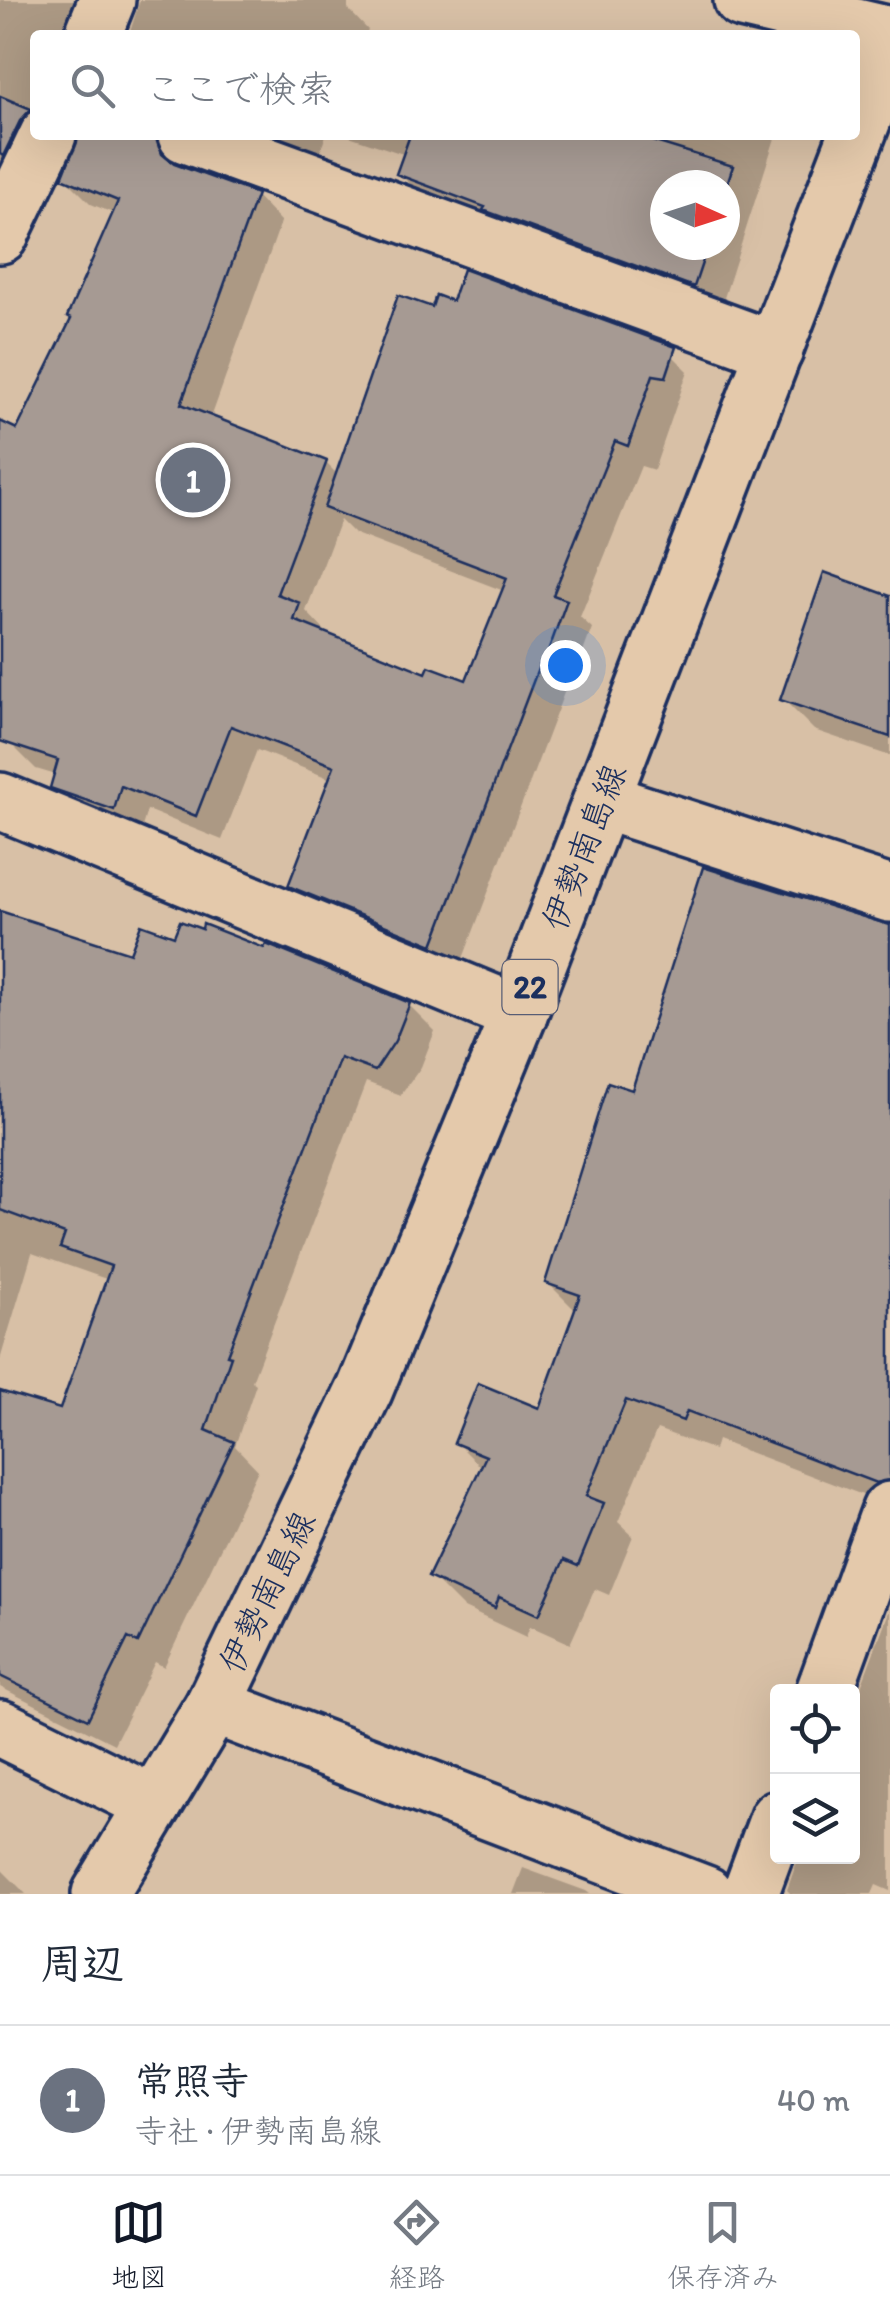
<!DOCTYPE html>
<html lang="ja">
<head>
<meta charset="utf-8">
<style>
  :root { --surface:#fff; --page:#f6f6f7; --text:#1f2937; --muted:#747a83; --line:#e0e1e3; --accent:#111827 }
  body { margin:0; font-family:Itim,"Klee One",sans-serif; background:var(--page); color:var(--text) }
  .controls { position:absolute; right:30px; bottom:30px; display:grid; overflow:hidden; border-radius:10px; box-shadow:0 10px 40px #0002 }
  .controls button { width:90px; height:90px; display:grid; place-items:center; padding:0; border:0; border-bottom:2px solid var(--line); background:var(--surface); color:var(--text); font:50px sans-serif }
  .compass { position:absolute; left:650px; top:170px; width:90px; height:90px; border-radius:50%; background:var(--surface); box-shadow:0 10px 40px #0002; rotate:93deg }
  .you { position:absolute; left:565px; top:665px; width:35px; height:35px; margin:-25px; border:8px solid #fff; border-radius:50%; background:#1a73e8; box-shadow:0 0 0 15px #1a73e833 }
  .badge { display:grid; place-items:center; width:65px; height:65px; border-radius:50%; background:var(--accent); color:#fff; font-size:32px; font-weight:700 }
  .pin { position:absolute; translate:-50% -50%; border:5px solid #fff; box-shadow:0 2px 10px #0006 }
  .list { margin:0; padding:0; list-style:none }
  h2 { display:flex; justify-content:space-between; align-items:center; height:130px; margin:0; padding:0 40px; font-size:42px }
  h2 small { font-size:32px; font-weight:400; color:var(--muted) }
  .list li { display:grid; grid-template-columns:65px 1fr auto; gap:30px; align-items:center; box-sizing:border-box; height:150px; padding:0 40px; border-top:2px solid var(--line) }
  .list b { display:block; font-size:38px; white-space:nowrap }
  .list p { margin:0; font-size:32px; white-space:nowrap; color:var(--muted) }
  .list em { font-size:32px; font-style:normal; color:var(--muted) }
  .icon { flex:none; width:55px; height:55px; fill:none; stroke:currentColor; stroke-width:2; stroke-linecap:round; stroke-linejoin:round }
  .map { position:relative; flex:none; width:890px; height:1894px; overflow:hidden }
  .search { position:absolute; background:var(--surface); box-shadow:0 10px 40px #0002; left:30px; right:30px; top:30px; height:110px; display:flex; align-items:center; gap:25px; box-sizing:border-box; padding:0 35px; border-radius:10px; color:var(--muted); font-size:38px }
  .sheet { height:280px; background:var(--surface) }
  nav { display:flex; justify-content:space-around; align-items:center; box-sizing:border-box; height:140px; border-top:2px solid var(--line); background:var(--surface); font-size:28px; color:var(--muted) }
  nav a { display:grid; justify-items:center; gap:5px }
  nav .on { color:var(--accent) }
  .map>svg:first-child { display:block }
  .shadow { fill:#0003; fill-rule:evenodd }
  .building { fill:#a69a93; stroke:#1b2f5e; stroke-width:2.5 }
  .lines { fill:none; stroke-linecap:round; stroke-linejoin:round }
  .street-casing { stroke:#1b2f5e; stroke-width:62 }
  .primary-casing { stroke:#1b2f5e; stroke-width:62 }
  .street { stroke:#e4c9ab; stroke-width:55 }
  .primary { stroke:#e4c9ab; stroke-width:55 }
  .labels { text-anchor:middle; stroke-width:9; stroke-linejoin:round; paint-order:stroke }
  .shield { fill:#e4c9ab; stroke:#575d75; stroke-width:2.5 }
  .shield-label { font-size:32px; font-weight:bold; fill:#1b2f5e }
  .street-label { font-size:35px; fill:#1b2f5e; stroke:#e4c9ab }
</style>
</head>
<body>
<div class="map">
<svg width="890" height="1894" viewBox="0 0 890 1894">
  <rect width="100%" height="100%" fill="#d8c0a6"/>
  <filter id="ink" filterUnits="userSpaceOnUse"><feTurbulence type="fractalNoise" baseFrequency=".01" numOctaves="2"/><feDisplacementMap in="SourceGraphic" scale="20" xChannelSelector="R" yChannelSelector="G"/><feConvolveMatrix kernelMatrix="1 2 1 2 8 2 1 2 1" color-interpolation-filters="sRGB"/></filter>
  <g filter="url(#ink)">
    <path class="shadow" d="M 0,0 L 115,0 L 95,35 L 35,35 L 35,135 L 0,178 Z
      M 140,0 L 348,0 L 348,9 L 368,30 L 367,33 L 373,35 L 129,35 Z
      M 81,135 L 195,135 L 182,150 L 180,167 L 256,196 L 281,222 L 211,418 L 326,463 L 338,475 L 433,310 L 662,345 L 688,371 L 654,470 L 641,466 L 580,617 L 592,628 L 570,687 L 567,685 L 459,969 L 317,911 L 291,885 L 331,779 L 257,750 L 222,840 L 147,810 L 140,834 L 79,813 L 53,787 L 56,775 L 36,769 L 10,743 L 0,652 L 0,587 L 73,320 L 115,214 L 91,204 L 65,178 ZM 340,520 L 353,533 L 504,591 L 468,683 L 428,676 L 324,634 L 325,631 L 306,611 Z
      M 236,135 L 326,135 L 316,164 Z
      M 346,135 L 776,135 L 724,298 L 714,295 L 710,308 L 425,199 L 399,173 L 406,155 ZM 665,185 L 725,185 L 725,245 L 665,245 Z
      M 890,598 L 890,756 L 814,730 L 783,699 Z
      M 0,916 L 132,956 L 409,1005 L 435,1031 L 421,1067 L 401,1095 L 366,1082 L 252,1381 L 256,1384 L 235,1446 L 258,1470 L 164,1667 L 155,1662 L 114,1744 L 0,1687 L 0,1394 L 61,1412 L 109,1280 L 32,1253 L 0,1360 Z
      M 890,928 L 889,1505 L 717,1440 L 714,1450 L 657,1429 L 618,1522 L 633,1536 L 609,1595 L 595,1589 L 570,1644 L 530,1626 L 526,1637 L 462,1607 L 431,1576 L 483,1469 L 457,1443 L 541,1412 L 576,1311 L 547,1282 L 633,1093 Z
      M 890,1609 L 890,1891 L 876,1885 L 872,1894 L 791,1894 L 787,1890 L 799,1856 L 852,1856 L 852,1710 Z
      M 0,1868 L 26,1894 L 0,1894 Z
      M 523,1868 L 586,1891 L 590,1894 L 513,1894 Z"/>
    <path class="building" d="M 0,96 L 31,109 L 20,121 L 3,156 L 0,154 Z
      M 79,135 L 156,135 L 162,154 L 174,164 L 257,194 L 181,404 L 327,461 L 277,594 L 300,603 L 294,620 L 426,673 L 429,666 L 466,680 L 507,578 L 324,508 L 398,295 L 432,307 L 436,295 L 452,301 L 463,269 L 676,347 L 666,377 L 653,375 L 628,446 L 615,441 L 553,595 L 567,600 L 544,663 L 541,661 L 433,945 L 288,886 L 334,766 L 231,726 L 196,816 L 121,786 L 114,810 L 50,788 L 58,760 L 0,741 L 0,421 L 17,429 L 71,319 L 67,317 L 118,201 L 62,178 Z
      M 410,135 L 633,135 L 733,166 L 725,190 L 725,185 L 665,185 L 665,245 L 708,245 L 694,287 L 483,210 L 485,207 L 396,174 Z
      M 824,572 L 890,596 L 890,737 L 780,700 Z
      M 703,867 L 890,925 L 890,1480 L 876,1483 L 687,1411 L 683,1421 L 626,1400 L 586,1496 L 604,1503 L 578,1566 L 564,1560 L 539,1615 L 499,1597 L 495,1608 L 428,1577 L 486,1456 L 454,1443 L 478,1383 L 539,1408 L 580,1295 L 545,1283 L 608,1082 L 632,1090 Z
      M 0,911 L 130,953 L 141,924 L 174,936 L 180,921 L 202,929 L 203,924 L 264,948 L 266,944 L 410,1003 L 395,1041 L 375,1071 L 340,1058 L 227,1355 L 231,1356 L 206,1430 L 234,1442 L 138,1643 L 128,1638 L 88,1719 L 0,1676 L 0,1391 L 60,1409 L 111,1266 L 60,1248 L 65,1234 L 0,1210 Z"/>
    <g class="lines">
      <defs>
        <path id="street" d="M 742,0 L 890,35
          M 93,35 L 107,0
          M 186,135 L 775,350
          M 0,235 L 48,135
          M 0,801 L 519,1014
          M 602,801 L 890,894
          M 824,1692 L 890,1510
          M 213,1706 L 705,1894
          M 0,1728 L 154,1804
          M 750,1894 L 778,1818"/>
        <path id="primary" d="M 100,1894 L 213,1706 L 365,1389 L 519,1014 L 890,49"/>
      </defs>
      <use href="#street" class="street-casing"/>
      <use href="#primary" class="primary-casing"/>
      <use href="#street" class="street"/>
      <use href="#primary" class="primary"/>
    </g>
  </g>
  <g class="labels">
    <rect class="shield" x="502.5" y="960" width="55" height="54" rx="8"/>
    <g class="shield-label">
      <text x="530" y="998">22</text>
    </g>
    <g class="street-label">
      <text transform="translate(584 847) rotate(-69)" y="12">伊勢南島線</text>
      <text transform="translate(267 1592) rotate(-64)" y="12">伊勢南島線</text>
    </g>
  </g>
</svg>
<div class="controls">
<button><svg class="icon" aria-label="locate" viewBox="0 0 24 24"><circle cx="12" cy="12" r="6"/><path d="M12 2v4M12 18v4M2 12h4M18 12h4"/></svg></button>
<button><svg class="icon" aria-label="layers" viewBox="0 0 24 24"><path d="M12 4l9 5-9 5-9-5zM3 14l9 5 9-5"/></svg></button>
</div>
<svg class="compass" viewBox="-18 -18 36 36"><path d="M0-13l5 13h-10z" fill="#e53935"/><path d="M0 13l5-13h-10z" fill="#747a83"/></svg>
<div class="you"></div>
<div class="pin badge" style="left:193px;top:480px;background:#6b7280">1</div>
<div class="search"><svg class="icon" aria-label="search" viewBox="0 0 24 24"><circle cx="10" cy="10" r="6"/><path d="M15 15l6 6"/></svg>ここで検索</div>
</div>
<section class="sheet">
<h2>周辺<small></small></h2>
<ul class="list">
<li><span class="badge" style="background:#6b7280">1</span><div><b>常照寺</b><p>寺社 · 伊勢南島線</p></div><em>40 m</em></li>
</ul>
</section>
<nav>
<a class="on"><svg class="icon" aria-label="map" viewBox="0 0 24 24"><path d="M3 6l6-2 6 2 6-2v14l-6 2-6-2-6 2zM9 4v14M15 6v14"/></svg>地図</a>
<a><svg class="icon" aria-label="directions" viewBox="0 0 24 24"><path d="M12 3l9 9-9 9-9-9zM9 14v-3h6M13 9l2 2-2 2"/></svg>経路</a>
<a><svg class="icon" aria-label="saved" viewBox="0 0 24 24"><path d="M7 4h10v16l-5-4-5 4z"/></svg>保存済み</a>
</nav>
</body>
</html>
